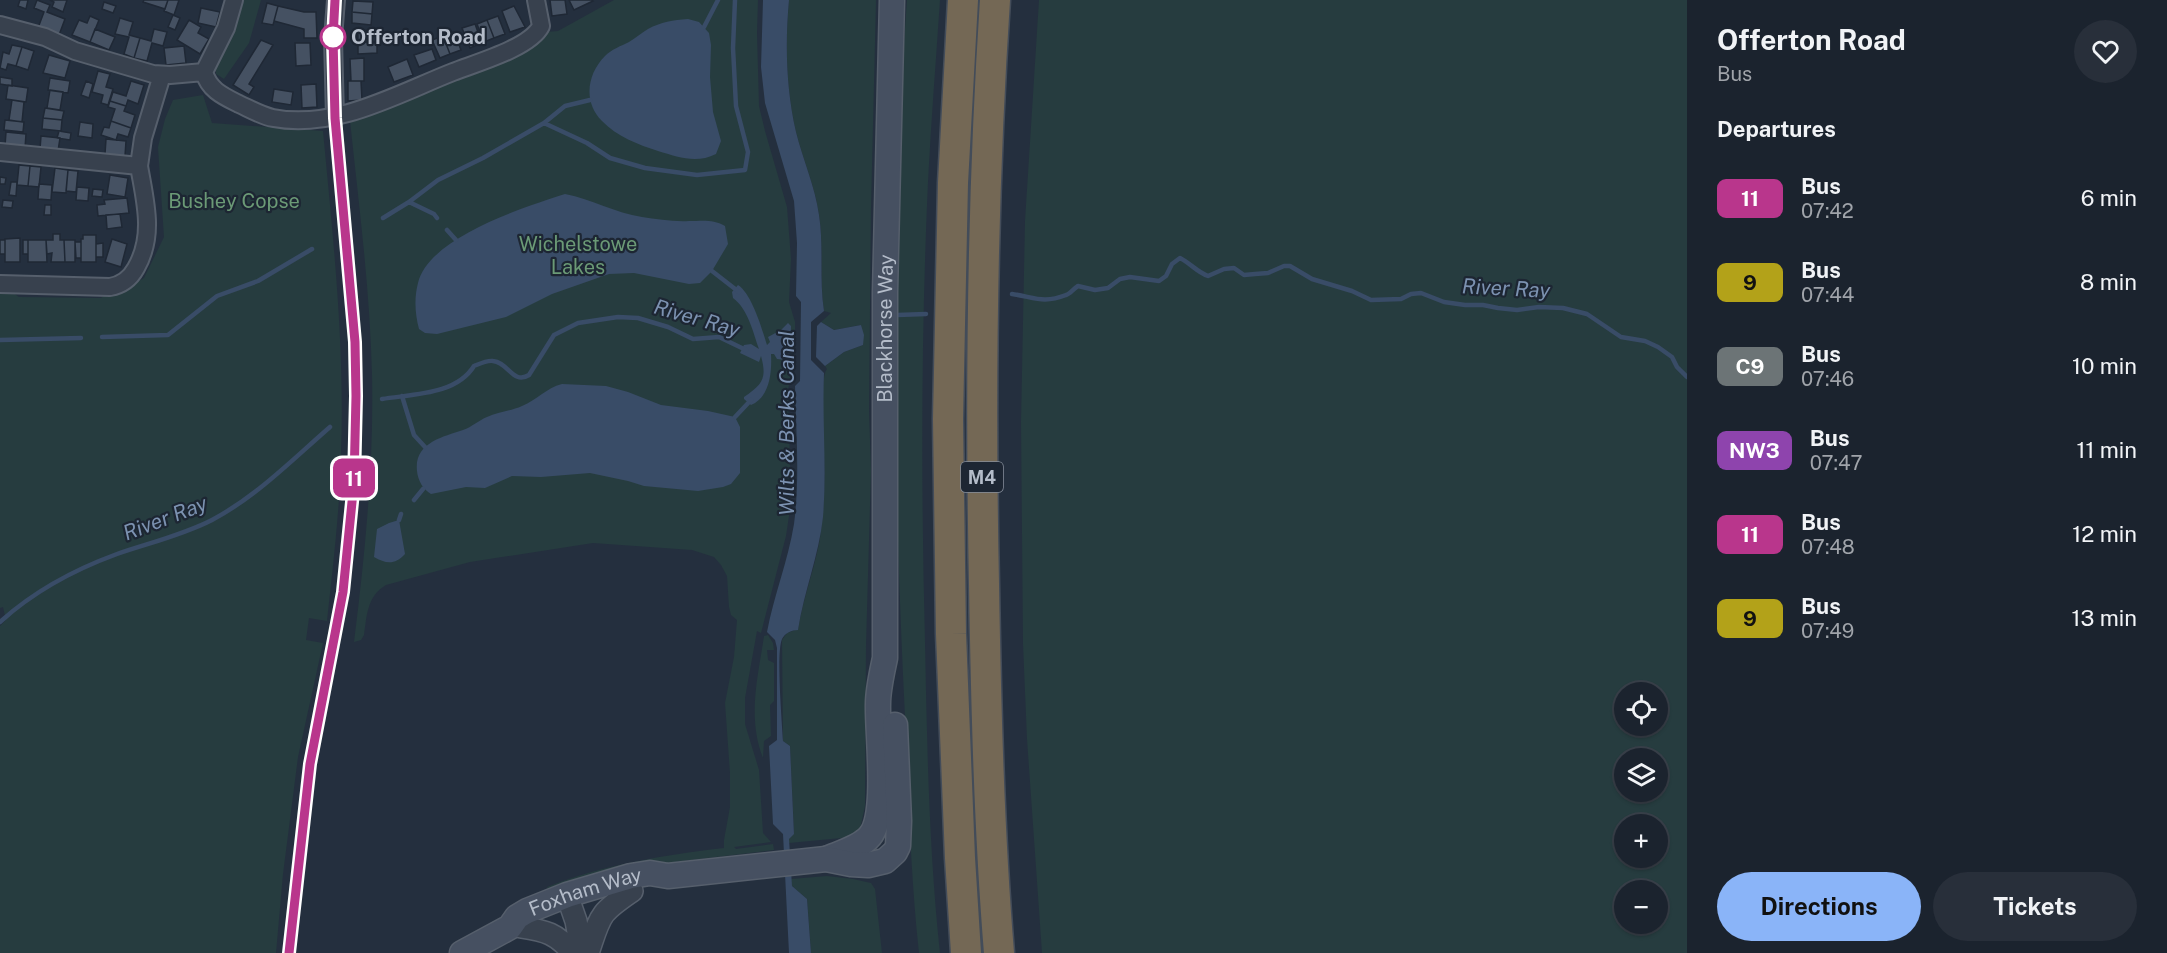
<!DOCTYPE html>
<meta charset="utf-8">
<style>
body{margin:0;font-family:"Public Sans",sans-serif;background:#282f3a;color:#f1f3f6;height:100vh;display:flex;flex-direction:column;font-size:22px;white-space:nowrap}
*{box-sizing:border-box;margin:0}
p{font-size:20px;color:#a0a4aa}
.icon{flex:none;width:33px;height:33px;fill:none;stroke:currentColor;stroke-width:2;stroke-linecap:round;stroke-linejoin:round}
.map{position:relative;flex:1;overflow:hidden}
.sheet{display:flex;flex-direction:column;background:#1b232e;width:480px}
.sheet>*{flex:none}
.badge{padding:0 12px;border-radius:9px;font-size:21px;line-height:39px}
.fabs{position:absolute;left:1614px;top:682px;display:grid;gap:12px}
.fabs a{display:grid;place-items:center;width:54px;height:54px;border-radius:50%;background:#1b232e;box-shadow:0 2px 4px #0004,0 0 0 2px #39404a;font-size:30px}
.map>.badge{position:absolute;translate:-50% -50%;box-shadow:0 0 0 3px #fff}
h2{padding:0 30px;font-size:22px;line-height:54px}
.round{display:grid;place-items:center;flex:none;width:63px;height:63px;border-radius:32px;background:#282f3a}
.head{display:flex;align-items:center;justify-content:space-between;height:102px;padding:0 30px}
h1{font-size:28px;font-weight:700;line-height:45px}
.button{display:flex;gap:12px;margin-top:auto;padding:12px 30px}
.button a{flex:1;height:69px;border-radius:36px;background:#8ab4f8;color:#111;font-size:24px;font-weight:700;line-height:69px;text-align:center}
.button a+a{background:#282f3a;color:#f1f3f6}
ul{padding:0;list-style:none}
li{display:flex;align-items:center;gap:18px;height:84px;padding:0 30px}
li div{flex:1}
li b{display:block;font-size:22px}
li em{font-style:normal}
li .badge{min-width:66px;font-weight:700;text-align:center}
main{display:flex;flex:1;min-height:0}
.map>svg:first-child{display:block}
.green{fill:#263c3f;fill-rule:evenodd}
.water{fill:#394c67}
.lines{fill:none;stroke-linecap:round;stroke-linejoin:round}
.stream{stroke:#394c67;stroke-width:4.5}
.building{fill:#455162;stroke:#1f2835;stroke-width:1.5}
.minor-casing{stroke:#565f6c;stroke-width:20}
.tertiary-casing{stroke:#565f6c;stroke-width:24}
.secondary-casing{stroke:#565f6c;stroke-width:27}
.motorway-casing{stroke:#434c59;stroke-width:33}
.minor{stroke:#38414e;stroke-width:16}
.tertiary{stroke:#38414e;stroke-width:21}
.secondary{stroke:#465061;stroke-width:24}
.motorway{stroke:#746855;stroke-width:30}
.line-casing{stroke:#fff;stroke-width:14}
.line{stroke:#b9368c;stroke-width:9}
.stop-dot{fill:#fff;stroke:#b9368c;stroke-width:3}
.labels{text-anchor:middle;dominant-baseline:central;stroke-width:4.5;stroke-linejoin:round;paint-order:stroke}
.shield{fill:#1d2633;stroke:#878f9c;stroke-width:1.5}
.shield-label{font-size:18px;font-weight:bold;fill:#b4bcc9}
.stop-label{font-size:20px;font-weight:bold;fill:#b4bcc9;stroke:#1d2633;text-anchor:start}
.park-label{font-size:20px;fill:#6b9a76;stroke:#1d2633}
.street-label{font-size:20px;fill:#b4bcc9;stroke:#1d2633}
.water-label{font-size:21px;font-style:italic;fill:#7c92b1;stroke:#1d2633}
</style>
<main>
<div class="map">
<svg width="1687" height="953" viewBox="0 0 1687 953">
<rect width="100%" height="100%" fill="#242f3e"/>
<path class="green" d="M 243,0 L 261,0 L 249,43 L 224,79 L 216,74 L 216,65 L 236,26 Z
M 614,0 L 758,0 L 757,33 L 759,106 L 765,131 L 787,207 L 791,259 L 789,302 L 795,322 L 795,363 L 788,389 L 790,465 L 789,516 L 786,536 L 761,633 L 757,631 L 745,698 L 745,724 L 759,770 L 763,833 L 771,842 L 734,847 L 736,849 L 773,844 L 774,850 L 650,865 L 549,894 L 547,887 C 603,865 664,855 724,848 L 724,840 L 730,807 L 730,773 L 725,703 L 734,657 L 737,620 L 731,615 L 729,607 L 727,576 L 721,565 L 714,557 L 692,550 L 593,543 L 470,562 L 386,585 C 367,596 367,615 364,635 L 361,640 L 354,642 C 365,554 374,464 372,375 C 370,290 359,206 350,121 L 507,56 L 546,32 L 558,31 Z
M 789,0 L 876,0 L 871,208 L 869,410 L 871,471 L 866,645 L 865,806 L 860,829 L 852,837 L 789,843 L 789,839 L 794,833 L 790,746 L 783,741 L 782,640 L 787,633 L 798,629 C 803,600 813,573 819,544 C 824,515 825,485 824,456 C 824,439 819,379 827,369 L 825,366 L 844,352 L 863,345 L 861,325 L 834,330 L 821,322 L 831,313 L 824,311 C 819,279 824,247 819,215 C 815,186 803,160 796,132 C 786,89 785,43 789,0 Z
M 907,0 L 940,0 C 936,61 931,121 928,182 C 921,335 921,489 925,642 C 927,746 929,850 940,953 L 919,953 C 909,861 908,768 903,675 C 893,451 890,224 907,0 Z
M 1039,0 L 1687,0 L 1687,953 L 1042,953 L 1027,739 L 1023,644 L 1021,422 L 1025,221 ZM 1624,693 L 1658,693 L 1658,726 L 1624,726 ZM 1624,759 L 1658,759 L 1658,792 L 1624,792 ZM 1624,825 L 1658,825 L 1658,858 L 1624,858 ZM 1624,891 L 1658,891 L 1658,924 L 1624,924 Z
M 203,95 L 212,123 L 323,131 C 333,238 345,345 341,453 C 340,509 333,565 327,621 L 309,618 L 306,640 L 323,643 L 298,757 L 283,874 L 276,953 L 0,953 L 0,626 L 6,620 L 3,607 L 0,608 L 0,290 L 9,290 L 19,297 L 101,298 L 107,293 L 127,288 L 144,278 L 164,237 L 158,147 L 165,119 L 173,100 Z
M 768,635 L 773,643 L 774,650 L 767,650 L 768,660 L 774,663 L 774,701 L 770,705 L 771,736 L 764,741 L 763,758 C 747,717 758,677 764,636 Z
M 827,876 L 853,879 L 871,883 L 875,889 L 882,953 L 811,953 L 807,899 L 792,886 L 791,879 Z"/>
<path class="water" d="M 763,0 L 789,0 C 785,43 786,89 796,132 C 803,160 815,186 819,215 C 824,247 819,279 824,311 L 811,322 L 811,360 L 824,373 C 822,421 827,469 823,517 C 819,555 804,591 798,630 C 792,630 785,633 782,639 C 776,653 782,721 783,741 L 790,746 L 794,834 L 789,839 L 792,886 L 807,899 L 811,953 L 789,953 L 783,834 L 773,824 L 769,746 L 777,740 L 777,648 L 775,640 L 767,632 C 774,595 788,561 794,524 C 800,478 796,432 795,386 L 800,381 L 801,302 L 796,296 L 797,243 L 794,201 L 765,103 L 761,67 Z
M 688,19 L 699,22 L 709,33 L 711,45 L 710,77 L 713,112 L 721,141 L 716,154 C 696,164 678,157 658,151 C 639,145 616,136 602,121 C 583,102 587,74 605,56 C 612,49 621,46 629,42 C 636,38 641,33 648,29 C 661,22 673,20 688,19 Z
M 565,194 C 592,199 615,213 642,217 C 657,219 674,222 689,221 C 703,221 713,219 725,226 L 728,244 L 712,271 L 700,283 L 689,284 L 634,273 L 609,274 L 552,294 L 506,317 L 437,334 L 425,333 L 419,329 C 415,314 414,298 418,283 C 429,237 525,207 565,194 Z
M 738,285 C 752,294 762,329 767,345 L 770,342 L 768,337 L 781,330 L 788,323 L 791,326 L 790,355 L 786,360 L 777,359 L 774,354 L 771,354 C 772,372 770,397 751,405 L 744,399 L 744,397 C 763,384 767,378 761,356 L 759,362 L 740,353 L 744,345 L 751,344 L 759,349 C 753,332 748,309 733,298 L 732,292 Z
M 821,322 L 834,330 L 861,325 L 864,335 L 863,345 L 844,352 L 825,366 L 816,357 L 817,326 Z
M 562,384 L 606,386 L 628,392 L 661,405 L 708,411 L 735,417 L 740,427 L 740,473 L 731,484 L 723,487 L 698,491 L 644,486 L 628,481 L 590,473 L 541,477 L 512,476 L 485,488 L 466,487 L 431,494 C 423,489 418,481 417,471 C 414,443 442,437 463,430 C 472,427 479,420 487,417 C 498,412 511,411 522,406 C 537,400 546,388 562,384 Z
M 399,520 L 405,554 C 395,565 386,564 374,557 L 377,529 L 389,523 Z"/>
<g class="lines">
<path class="stream" d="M 704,27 L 718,0
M 544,123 L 587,143 L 610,158 L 645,168 L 697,175 L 745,170 L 748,152 L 736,106 L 733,48 L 735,0
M 409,202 L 434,214 L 437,218
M 383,218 L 409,202 L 438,180 L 483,158 L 544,123 L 565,106 L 590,100
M 447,230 L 456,240
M 712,271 L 739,292
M 1012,294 C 1034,297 1043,304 1066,295 C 1070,294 1073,289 1078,286 L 1095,290 L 1108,288 L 1120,279 L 1130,277 L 1159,281 L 1166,276 L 1172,264 L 1180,258 C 1190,263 1197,272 1208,276 L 1224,269 L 1234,268 L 1244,275 L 1255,274 L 1268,273 L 1284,266 L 1290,266 L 1312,279 L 1352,291 L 1371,300 L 1401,299 L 1411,294 L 1421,293 L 1444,302 L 1465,305 L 1483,305 L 1498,308 L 1517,310 L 1539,307 L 1563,308 L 1587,314 L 1621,337 L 1645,341 L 1658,347 L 1672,357 L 1677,367 L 1687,377
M 897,315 L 926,314
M 102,337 L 168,335 L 217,296 L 258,281 L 312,249
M 0,340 L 81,338
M 402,396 L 414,435 L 425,447
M 382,399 C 413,394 456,395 474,366 C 479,364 487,360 493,361 C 508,362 513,385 529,375 L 554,335 L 578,323 L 618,317 L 638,318 L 668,327 L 693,339 L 719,337 L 746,350
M 735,417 L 751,400
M 414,500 L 423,489
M 399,520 L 401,514
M 0,622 C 33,592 76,569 117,554 C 149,543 183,535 212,520 C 257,496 292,460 330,427"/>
</g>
<path class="building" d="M 20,0 L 28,0 L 26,9 L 18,6 Z
M 37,0 L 50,5 L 47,12 L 65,19 L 59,35 L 38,28 L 44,12 L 34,8 Z
M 50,0 L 67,0 L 63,12 L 52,7 L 54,2 Z
M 144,0 L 168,0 L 165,9 L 143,2 Z
M 168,0 L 179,0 L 174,15 L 164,11 Z
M 550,0 L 565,0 L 567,14 L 552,16 Z
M 569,0 L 592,0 L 593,1 L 574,10 Z
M 353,1 L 373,2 L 372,14 L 352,12 Z
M 104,2 L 116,6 L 113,13 L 102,9 Z
M 267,3 L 278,6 L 273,25 L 262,23 Z
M 278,6 L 304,12 L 316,12 L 317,38 L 304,38 L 304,29 L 274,21 Z
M 514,6 L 525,27 L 510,32 L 502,11 Z
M 201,8 L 220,12 L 216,27 L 198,23 Z
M 352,12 L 372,14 L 371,25 L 352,23 Z
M 173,15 L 180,18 L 175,30 L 168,27 Z
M 90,16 L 99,20 L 90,42 L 72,35 L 79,20 L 87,23 Z
M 498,16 L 505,34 L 494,38 L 487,20 Z
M 120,18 L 133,22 L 129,35 L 140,38 L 134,58 L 124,54 L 129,37 L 115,34 Z
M 189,20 L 201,27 L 198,33 L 209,39 L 200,54 L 177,40 Z
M 487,20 L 494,38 L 484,42 L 477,24 Z
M 475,24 L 482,43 L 470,48 L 462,28 Z
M 95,29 L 115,37 L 109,50 L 90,42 Z
M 154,29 L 167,32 L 163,46 L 152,43 L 147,61 L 134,58 L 140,38 L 151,41 Z
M 377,30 L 377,42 L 358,42 L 358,31 Z
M 454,32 L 461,50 L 450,54 L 443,36 Z
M 443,36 L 450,54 L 440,58 L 432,40 Z
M 261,40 L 273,45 L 249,84 L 254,87 L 249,95 L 233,85 Z
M 358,42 L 377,42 L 377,53 L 358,54 Z
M 295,43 L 310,43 L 311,65 L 296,66 Z
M 12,45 L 22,47 L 16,66 L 8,64 L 6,70 L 0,68 L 3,52 L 9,54 Z
M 184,46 L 186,63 L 166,65 L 164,48 Z
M 22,47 L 34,51 L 28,70 L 16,66 Z
M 432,49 L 436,60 L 419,67 L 414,55 Z
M 49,55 L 70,61 L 65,78 L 43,73 Z
M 364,58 L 364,81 L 351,81 L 350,59 Z
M 407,59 L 413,75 L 394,82 L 388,67 Z
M 98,71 L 110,74 L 106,87 L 113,89 L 108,105 L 101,103 L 103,95 L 92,92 Z
M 0,77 L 12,79 L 12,86 L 0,84 Z
M 50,78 L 70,81 L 68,93 L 48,90 Z
M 86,81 L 93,84 L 89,98 L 81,95 Z
M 131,81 L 144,85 L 138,104 L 128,100 L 126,106 L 110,101 L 113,92 L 126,96 Z
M 348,81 L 361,81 L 362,100 L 348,101 Z
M 316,84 L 317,107 L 302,108 L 301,85 Z
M 8,85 L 28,88 L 26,102 L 6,99 Z
M 274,89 L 293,92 L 291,105 L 272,102 Z
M 50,90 L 63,92 L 60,110 L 47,108 Z
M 12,100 L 24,102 L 22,122 L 9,120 Z
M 110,101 L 126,106 L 124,111 L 135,115 L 131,128 L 111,121 L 115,109 L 108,107 Z
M 45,108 L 64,111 L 62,120 L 43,118 Z
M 43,118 L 62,120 L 61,131 L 42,129 Z
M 5,120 L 24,122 L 23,132 L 4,130 Z
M 111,121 L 131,128 L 128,137 L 118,134 L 116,140 L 101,135 L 104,127 L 109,128 Z
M 80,122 L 93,124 L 92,138 L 78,136 Z
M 59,131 L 71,133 L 70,140 L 57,138 Z
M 6,132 L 26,134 L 25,148 L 5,146 Z
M 41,136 L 60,138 L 58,151 L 40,149 Z
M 106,139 L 126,141 L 125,156 L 105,154 Z
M 19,165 L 30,166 L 28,186 L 17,185 Z
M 30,166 L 41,167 L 39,187 L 28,186 Z
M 55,168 L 68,170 L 66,193 L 52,192 Z
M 68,170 L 78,171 L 76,192 L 66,191 Z
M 110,175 L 128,178 L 125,197 L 107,194 Z
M 0,177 L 6,178 L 5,184 L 0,184 Z
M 11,182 L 17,182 L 16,196 L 9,195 Z
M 39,184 L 52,185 L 51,200 L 38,199 Z
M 77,187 L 89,188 L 88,201 L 76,200 Z
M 93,189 L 103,190 L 102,197 L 92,196 Z
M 127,198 L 129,213 L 98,216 L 97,205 L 105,204 L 104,200 Z
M 3,200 L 13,201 L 12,208 L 2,207 Z
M 45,205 L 51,205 L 51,215 L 44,215 Z
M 120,214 L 122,227 L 107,229 L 106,215 Z
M 53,234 L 60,234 L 60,240 L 64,240 L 65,262 L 51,262 L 52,253 L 47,254 L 46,240 L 53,240 Z
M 83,235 L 96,235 L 96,262 L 81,262 L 81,239 L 83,239 Z
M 20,238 L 20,262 L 5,262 L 5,239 Z
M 112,239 L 127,244 L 121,267 L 105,262 Z
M 0,240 L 5,240 L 5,254 L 0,254 Z
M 23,240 L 28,240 L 28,254 L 23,254 Z
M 28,240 L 46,240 L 47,262 L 28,262 Z
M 64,240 L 75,240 L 75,262 L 65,262 Z
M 75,242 L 81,242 L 81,258 L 76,258 Z
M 103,243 L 103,257 L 96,257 L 96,244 Z"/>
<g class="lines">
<defs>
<path id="minor" d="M 0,25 L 45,37 L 75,51 L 153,74 L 170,75 L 204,72 L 226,28 L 234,0
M 204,72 C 209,90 223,96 239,104 C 250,109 262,116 273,118 C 335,130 397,94 453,72 C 476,63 530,48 541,26 L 536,0
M 335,118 L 333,38 L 336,0
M 0,152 L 139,166 L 143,138 L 162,75
M 0,284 L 110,287 C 122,285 130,279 136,268 C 155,235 145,201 139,166"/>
<path id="tertiary" d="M 567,895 L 576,921 L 582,953
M 521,927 C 546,931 556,933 573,953
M 588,953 C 601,915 598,914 632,891"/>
<g id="secondary">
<path id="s1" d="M 826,859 C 840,853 860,848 870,836 C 888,815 877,732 878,704 C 878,689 882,673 885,658 L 885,292 L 892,0"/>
<path id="s2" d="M 462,953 L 510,927 L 517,917 L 527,911 L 567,895 L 631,876 L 650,873 L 668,876 L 826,859 L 851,864 L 868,865 L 885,861 L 895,852 L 898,846 L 899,821 L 895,725"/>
</g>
<path id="motorway" d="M 963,0 L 953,183 L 948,419 L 951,634 L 960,858 L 966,953
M 995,0 C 982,195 980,389 984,584 C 986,707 989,830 999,953"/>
</defs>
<use href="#minor" class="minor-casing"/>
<use href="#tertiary" class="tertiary-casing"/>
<use href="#secondary" class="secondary-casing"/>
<use href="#motorway" class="motorway-casing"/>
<use href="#minor" class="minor"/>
<use href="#tertiary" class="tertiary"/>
<use href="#secondary" class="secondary"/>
<use href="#motorway" class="motorway"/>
</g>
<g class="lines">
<defs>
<path id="line" d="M 289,953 L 310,764 L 343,592 L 354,482 L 356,396 L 355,342 L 335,118 L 333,38 L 335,0"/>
</defs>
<use href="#line" class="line-casing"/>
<use href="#line" class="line"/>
</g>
<circle class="stop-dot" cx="333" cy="37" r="12"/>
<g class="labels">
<rect class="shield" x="961" y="462" width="42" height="30" rx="4.5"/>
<g class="shield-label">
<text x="982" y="477">M4</text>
</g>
<g class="stop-label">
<text x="351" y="37">Offerton Road</text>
</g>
<g class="park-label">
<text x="234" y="201">Bushey Copse</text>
<text x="578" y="244">Wichelstowe<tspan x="578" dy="23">Lakes</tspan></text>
</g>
<g class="street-label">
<text stroke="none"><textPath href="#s1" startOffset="560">Blackhorse Way</textPath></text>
<text stroke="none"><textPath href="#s2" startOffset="140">Foxham Way</textPath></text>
</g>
<g class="water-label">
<text transform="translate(1506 288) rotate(3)">River Ray</text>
<text transform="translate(697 318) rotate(16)">River Ray</text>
<text transform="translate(786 423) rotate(-90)">Wilts &amp; Berks Canal</text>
<text transform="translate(165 518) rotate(-21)">River Ray</text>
</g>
</g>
</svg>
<div class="fabs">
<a><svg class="icon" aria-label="locate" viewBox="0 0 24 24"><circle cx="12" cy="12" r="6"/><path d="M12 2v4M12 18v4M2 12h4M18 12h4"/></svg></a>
<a><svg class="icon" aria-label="layers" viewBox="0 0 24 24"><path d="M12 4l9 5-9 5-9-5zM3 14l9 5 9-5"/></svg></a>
<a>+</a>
<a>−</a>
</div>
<b class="badge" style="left:354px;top:478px;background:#b9368c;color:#fff">11</b>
</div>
<section class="sheet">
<div class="head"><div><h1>Offerton Road</h1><p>Bus</p></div><a class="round"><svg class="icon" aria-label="heart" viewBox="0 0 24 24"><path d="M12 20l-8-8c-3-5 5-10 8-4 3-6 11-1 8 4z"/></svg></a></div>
<h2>Departures</h2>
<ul>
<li><span class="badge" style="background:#b9368c;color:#fff">11</span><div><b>Bus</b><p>07:42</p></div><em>6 min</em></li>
<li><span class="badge" style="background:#b3a219;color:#111">9</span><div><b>Bus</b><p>07:44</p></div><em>8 min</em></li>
<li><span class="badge" style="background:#6c7476;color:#fff">C9</span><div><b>Bus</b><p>07:46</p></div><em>10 min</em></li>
<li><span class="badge" style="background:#8e44ad;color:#fff">NW3</span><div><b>Bus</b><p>07:47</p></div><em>11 min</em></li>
<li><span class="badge" style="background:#b9368c;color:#fff">11</span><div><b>Bus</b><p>07:48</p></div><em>12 min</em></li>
<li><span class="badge" style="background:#b3a219;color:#111">9</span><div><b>Bus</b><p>07:49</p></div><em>13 min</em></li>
</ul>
<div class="button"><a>Directions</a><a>Tickets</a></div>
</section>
</main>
